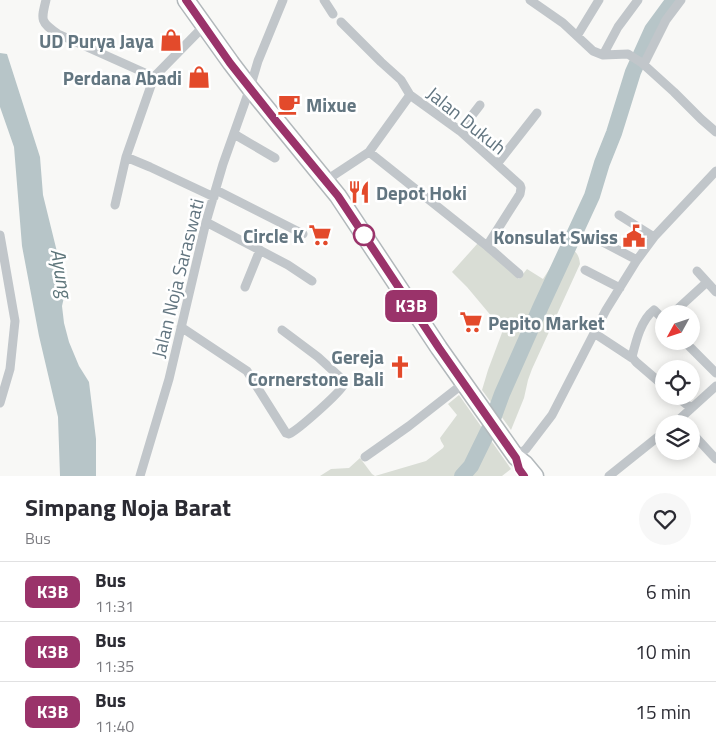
<!DOCTYPE html>
<style>
body{margin:0;font-family:"Titillium Web",sans-serif;background:#f7f7f7;color:#2b2b33;height:100vh;display:flex;flex-direction:column;font-size:19px;white-space:nowrap}
*{box-sizing:border-box;margin:0}
p{font-size:16px;color:#7c7c81}
.icon{flex:none;width:28px;height:28px;fill:none;stroke:currentColor;stroke-width:2;stroke-linecap:round;stroke-linejoin:round}
.map{position:relative;height:476px;overflow:hidden}
.drawer{display:flex;flex-direction:column;background:#fff;flex:1}
.drawer>*{flex:none}
.badge{padding:0 10px;border-radius:8px;font-size:18px;line-height:32px}
.needle{width:32px;rotate:230deg}
.controls{position:absolute;left:655px;top:305px;display:grid;gap:10px}
.controls a{display:grid;place-items:center;width:45px;height:45px;border-radius:50%;background:#fff;box-shadow:0 2px 12px #0003;font-size:25px}
.map>.badge{position:absolute;translate:-50% -50%;box-shadow:0 0 0 2px #fff}
.round{display:grid;place-items:center;flex:none;width:52px;height:52px;border-radius:26px;background:#f7f7f7}
.head{display:flex;align-items:center;justify-content:space-between;height:85px;padding:0 25px}
h1{font-size:24px;font-weight:700;line-height:38px}
ul{padding:0;list-style:none}
li{display:flex;align-items:center;gap:15px;height:60px;padding:0 25px;border-top:1px solid #e1e1e2}
li div{flex:1}
li b{display:block;font-size:19px}
li em{font-style:normal}
li .badge{min-width:55px;font-weight:700;text-align:center}
.map>svg:first-child{display:block}
.green{fill:#d9ddd5}
.water{fill:#b7c5c8}
.lines{fill:none;stroke-linecap:round;stroke-linejoin:round}
.river{stroke:#b7c5c8;stroke-width:16}
.highway-casing{stroke:#b2b8bb;stroke-width:19}
.street{stroke:#c1c6ca;stroke-width:9}
.highway{stroke:#fff;stroke-width:16}
.line-casing{stroke:#fff;stroke-width:11}
.line{stroke:#9a336a;stroke-width:8}
.stop-dot{fill:#fff;stroke:#9a336a;stroke-width:2.5}
.labels{text-anchor:middle;dominant-baseline:central;stroke-width:5;stroke-linejoin:round;paint-order:stroke}
.poi-label{font-size:19px;font-weight:bold;fill:#637681;stroke:#fff;text-anchor:end}
.street-label{font-size:19px;fill:#637681;stroke:#fff}
.water-label{font-size:20px;font-style:italic;fill:#5e767b;stroke:#fff}
</style>
<div class="map">
<svg width="716" height="476" viewBox="0 0 716 476">
<rect width="100%" height="100%" fill="#f8f8f6"/>
<path class="green" d="M 478,243 L 519,279 L 527,269 L 543,279 L 565,245 C 574,249 579,253 580,264 L 532,369 L 528,380 L 524,398 L 511,430 L 482,390 L 488,370 L 503,330 L 467,287 L 452,272 Z
M 459,395 L 511,469 L 502,476 L 320,476 L 331,469 L 349,468 L 360,458 L 372,474 L 375,476 L 426,461 L 443,448 L 444,446 L 441,441 L 440,438 L 457,415 L 448,404 Z"/>
<path class="water" d="M 0,53 L 7,54 L 40,157 L 43,195 L 60,264 L 67,284 L 62,306 L 64,323 L 69,342 L 79,366 L 89,382 L 96,439 L 96,476 L 60,476 L 58,417 L 39,336 L 22,246 L 14,147 L 0,107 Z"/>
<g class="lines">
<path class="river" d="M 462,476 L 471,466 L 490,427 L 502,394 L 541,306 L 592,196 L 602,163 L 614,133 L 633,72 L 652,30 L 674,0"/>
<defs>
<path id="highway" d="M 186,0 L 231,63 L 250,88 L 338,196 L 439,348 L 516,457 L 525,464 L 535,476"/>
</defs>
<use href="#highway" class="highway-casing"/>
<path class="street" d="M 46,0 C 41,20 40,22 58,34 L 154,77
M 324,0 L 333,14
M 530,0 L 563,23 L 593,51 L 603,55 L 628,54 L 642,63 L 674,92 L 701,119 L 716,132
M 341,22 L 381,62 L 401,80 L 410,95 L 460,131 L 520,185 L 521,188 L 520,194 L 487,246
M 577,36 L 599,0
M 603,55 L 618,27 L 638,0
M 644,64 L 666,20 L 681,0
M 460,131 L 480,105
M 234,134 L 275,158
M 369,152 L 487,246 L 519,274
M 126,157 L 150,167 L 214,197
M 497,164 L 537,113
M 325,181 L 369,152 L 410,95
M 216,190 L 303,234
M 115,205 L 126,157 L 154,77 L 204,26
M 619,215 L 654,237
M 206,222 L 288,265 L 312,281
M 0,235 L 15,321 L 10,369 L 0,403
M 599,240 L 637,260
M 585,270 L 620,288
M 697,271 L 716,292
M 245,287 L 260,250
M 672,314 L 707,282
M 664,320 L 654,310 C 641,320 636,341 632,357 L 636,362 L 664,386
M 181,327 L 247,371 L 286,433 L 289,434 C 298,430 341,392 344,384 L 342,379 L 318,357 L 282,330
M 594,333 L 632,358
M 684,341 L 716,373
M 676,396 L 691,408
M 674,424 L 716,386
M 691,432 L 716,459
M 365,457 L 409,426 L 464,383
M 516,457 L 526,449 L 552,415 L 606,310 L 637,260 L 654,237 L 716,171
M 140,476 L 169,379 L 206,222 L 223,164 L 250,88 L 258,61 L 283,0
M 609,476 L 664,432"/>
<use href="#highway" class="highway"/>
</g>
<g class="lines">
<defs>
<path id="line" d="M 186,0 L 230,63 L 276,121 L 338,196 L 439,348 L 516,458 L 519,469 L 524,476"/>
</defs>
<use href="#line" class="line-casing"/>
<use href="#line" class="line"/>
</g>
<defs>
<symbol id="shop-bare" viewBox="-9 -9 18 18"><path d="M-5-2.5h2.3a2.7 3.5 0 0 1 5.4 0H5L5.5 6h-11ZM-1.5-2.5h3a1.5 2.3 0 0 0-3 0Z" fill="#e34a2b" stroke="#fff" stroke-width="2.5" paint-order="stroke"/></symbol>
<symbol id="cafe-bare" viewBox="-9 -9 18 18"><path d="M-5.5-4.5H6V0H3Q3 3.5 0 3.5H-2.5Q-5.5 3.5-5.5 0ZM3-3.2v2h1.7v-2ZM-6 4.5H4V6H-6Z" fill="#e34a2b" stroke="#fff" stroke-width="2.5" paint-order="stroke"/></symbol>
<symbol id="restaurant-bare" viewBox="-9 -9 18 18"><path d="M-5-6h1v4h1v-4h1v4h1v-4h1v5L-1.5 .5V6h-2V.5L-5-1ZM5-6V6H3V1.5H1.5Q1.5-4 5-6Z" fill="#e34a2b" stroke="#fff" stroke-width="2.5" paint-order="stroke"/></symbol>
<symbol id="supermarket-bare" viewBox="-9 -9 18 18"><path d="M-6-5.5h2.5l.6 2H6L4.5 2H-2.5L-4.4-4H-6ZM-1.5 3.2a1.3 1.3 0 1 0 .1 0ZM3 3.2a1.3 1.3 0 1 0 .1 0Z" fill="#e34a2b" stroke="#fff" stroke-width="2.5" paint-order="stroke"/></symbol>
<symbol id="civic-bare" viewBox="-9 -9 18 18"><path d="M-.6-6.5H3V-4.5H.6V-3L4-1V1h2V6H-6V1h2V-1L-.6-3ZM-1.2 2.5V6h2.4V2.5Z" fill="#e34a2b" stroke="#fff" stroke-width="2.5" paint-order="stroke"/></symbol>
<symbol id="church-bare" viewBox="-9 -9 18 18"><path d="M-1.2-6h2.4v3.5h3.3v2.4h-3.3V6h-2.4V-.1h-3.3v-2.4h3.3Z" fill="#e34a2b" stroke="#fff" stroke-width="2.5" paint-order="stroke"/></symbol>
</defs>
<g fill-rule="evenodd">
<use href="#shop-bare" x="155" y="24" width="32" height="32"/>
<use href="#shop-bare" x="183" y="61" width="32" height="32"/>
<use href="#cafe-bare" x="273" y="88" width="32" height="32"/>
<use href="#restaurant-bare" x="343" y="176" width="32" height="32"/>
<use href="#supermarket-bare" x="304" y="219" width="32" height="32"/>
<use href="#civic-bare" x="618" y="220" width="32" height="32"/>
<use href="#supermarket-bare" x="455" y="306" width="32" height="32"/>
<use href="#church-bare" x="384" y="351" width="32" height="32"/>
</g>
<circle class="stop-dot" cx="364" cy="235" r="10"/>
<g class="labels">
<g class="poi-label">
<text x="154" y="40">UD Purya Jaya</text>
<text x="182" y="77">Perdana Abadi</text>
<text x="306" y="104" text-anchor="start">Mixue</text>
<text x="376" y="192" text-anchor="start">Depot Hoki</text>
<text x="304" y="235">Circle K</text>
<text x="618" y="236">Konsulat Swiss</text>
<text x="488" y="322" text-anchor="start">Pepito Market</text>
<text x="384" y="356">Gereja<tspan x="384" dy="22">Cornerstone Bali</tspan></text>
</g>
<g class="street-label">
<text transform="translate(467 120) rotate(39)">Jalan Dukuh</text>
<text transform="translate(177 278) rotate(-76)">Jalan Noja Saraswati</text>
</g>
<g class="water-label">
<text transform="translate(62 273) rotate(81)">Ayung</text>
</g>
</g>
</svg>
<div class="controls">
<a><svg class="needle" viewBox="-14 -14 28 28"><path d="M0-13l5 13h-10z" fill="#e53935"/><path d="M0 13l5-13h-10z" fill="#7c7c81"/></svg></a>
<a><svg class="icon" aria-label="locate" viewBox="0 0 24 24"><circle cx="12" cy="12" r="6"/><path d="M12 2v4M12 18v4M2 12h4M18 12h4"/></svg></a>
<a><svg class="icon" aria-label="layers" viewBox="0 0 24 24"><path d="M12 4l9 5-9 5-9-5zM3 14l9 5 9-5"/></svg></a>
</div>
<b class="badge" style="left:411px;top:306px;background:#9a336a;color:#fff">K3B</b>
</div>
<section class="drawer">
<div class="head"><div><h1>Simpang Noja Barat</h1><p>Bus</p></div><a class="round"><svg class="icon" aria-label="heart" viewBox="0 0 24 24"><path d="M12 20l-8-8c-3-5 5-10 8-4 3-6 11-1 8 4z"/></svg></a></div>
<ul>
<li><span class="badge" style="background:#9a336a;color:#fff">K3B</span><div><b>Bus</b><p>11:31</p></div><em>6 min</em></li>
<li><span class="badge" style="background:#9a336a;color:#fff">K3B</span><div><b>Bus</b><p>11:35</p></div><em>10 min</em></li>
<li><span class="badge" style="background:#9a336a;color:#fff">K3B</span><div><b>Bus</b><p>11:40</p></div><em>15 min</em></li>
</ul>
</section>
